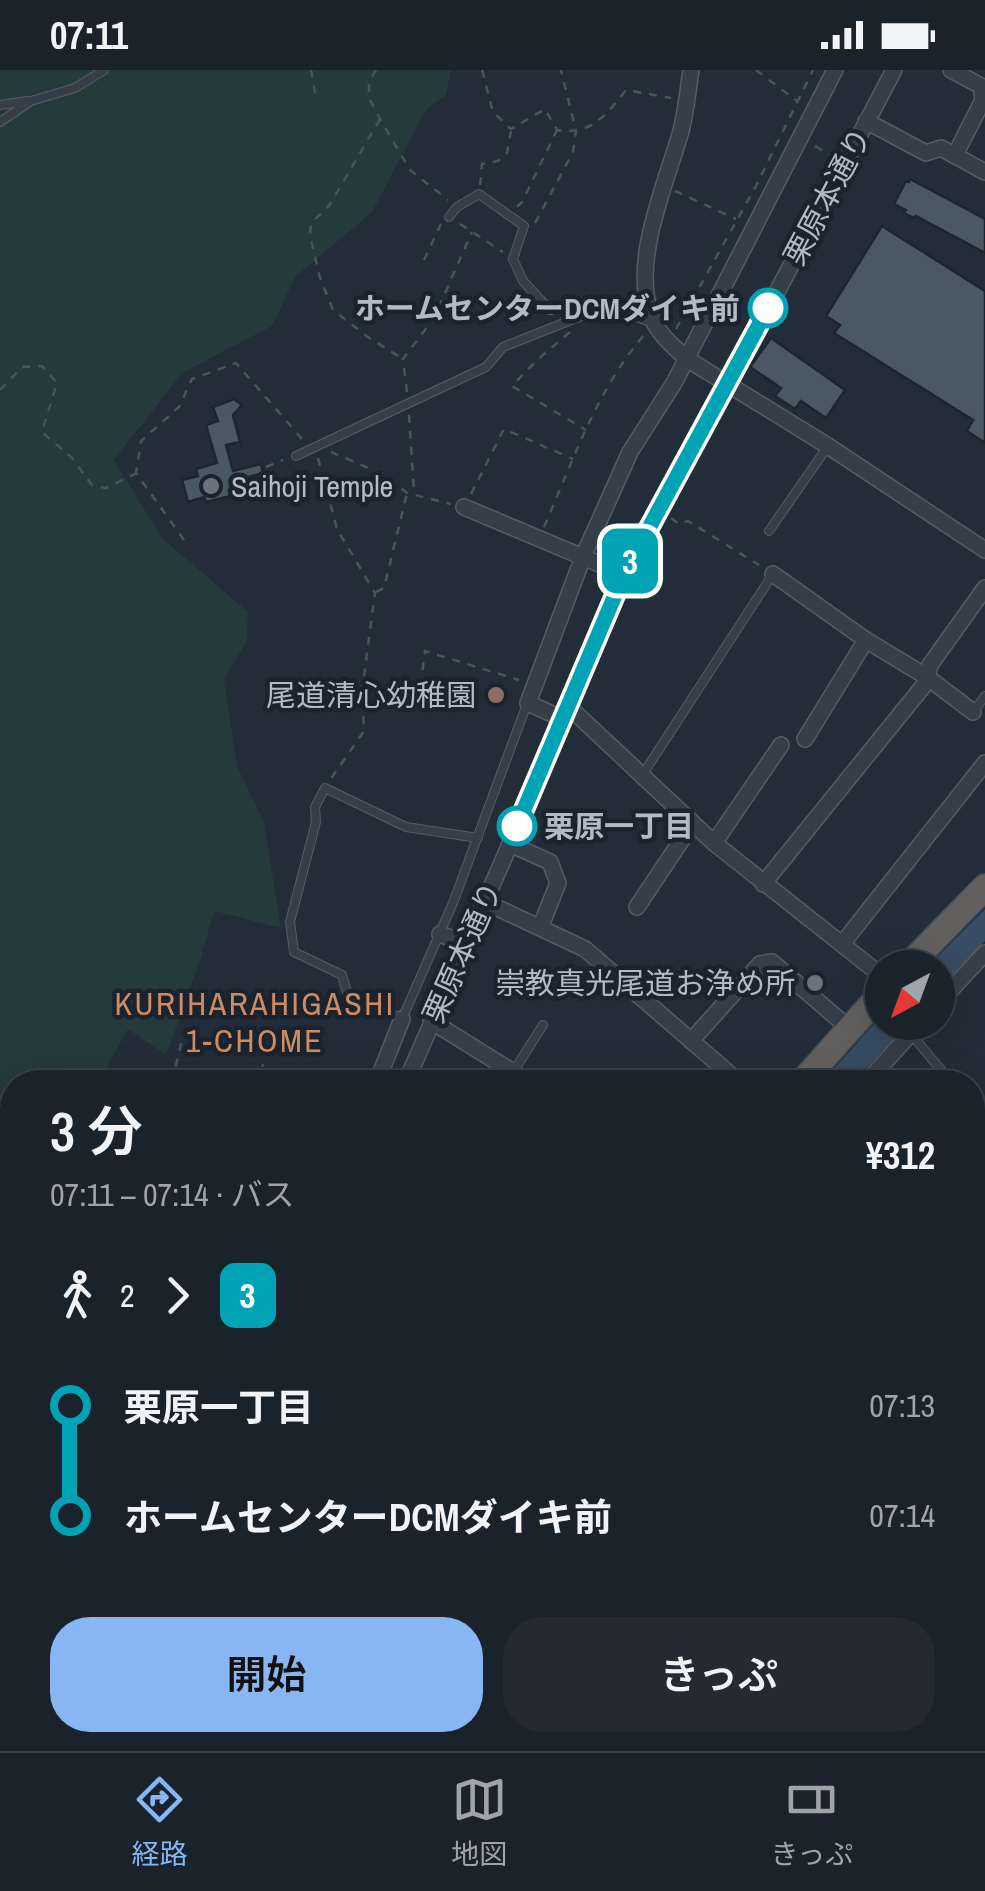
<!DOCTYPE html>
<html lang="ja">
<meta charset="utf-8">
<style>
body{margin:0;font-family:"Archivo Narrow","Noto Sans JP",sans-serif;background:#232a33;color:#f1f3f6;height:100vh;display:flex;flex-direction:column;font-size:38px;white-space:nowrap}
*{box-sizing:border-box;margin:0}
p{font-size:32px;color:#9fa4a9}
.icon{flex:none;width:55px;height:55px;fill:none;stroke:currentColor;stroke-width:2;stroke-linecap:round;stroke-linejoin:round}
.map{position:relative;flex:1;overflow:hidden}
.drawer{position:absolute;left:0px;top:1000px;width:985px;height:682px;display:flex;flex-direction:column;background:#1a222b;border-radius:40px 40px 0 0;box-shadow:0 10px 40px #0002,0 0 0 2px #383f47}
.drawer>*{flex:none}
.badge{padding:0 20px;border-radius:15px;font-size:35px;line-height:65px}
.needle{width:65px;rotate:221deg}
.fabs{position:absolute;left:865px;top:880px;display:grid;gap:20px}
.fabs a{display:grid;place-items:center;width:90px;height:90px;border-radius:50%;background:#1a222b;box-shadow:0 10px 40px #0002,0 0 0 2px #383f47;font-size:50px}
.map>.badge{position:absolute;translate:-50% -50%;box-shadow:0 0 0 5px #fff}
.legs{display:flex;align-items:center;gap:15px;height:110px;padding:0 50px;font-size:32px}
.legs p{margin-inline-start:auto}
.summary{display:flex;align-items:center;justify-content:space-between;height:170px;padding:0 50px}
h1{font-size:55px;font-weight:600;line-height:75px}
.cta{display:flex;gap:20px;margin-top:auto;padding:20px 50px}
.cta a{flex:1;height:115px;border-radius:40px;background:#87b6f3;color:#111;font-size:40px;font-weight:600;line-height:115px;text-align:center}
.cta a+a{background:#232a33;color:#f1f3f6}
ul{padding:0 50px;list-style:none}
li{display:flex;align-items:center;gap:35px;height:110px;font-size:38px}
li i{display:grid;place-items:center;width:15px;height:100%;margin:0 12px;background:currentColor}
li i::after{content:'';width:25px;height:25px;margin:-12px;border:8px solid;border-radius:50%;background:#1a222b}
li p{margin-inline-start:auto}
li:first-child i{background:linear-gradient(#0000 50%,currentColor 0)}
li:last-child i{background:linear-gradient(currentColor 50%,#0000 0)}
.status{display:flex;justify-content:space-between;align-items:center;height:70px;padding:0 50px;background:#1a222b;direction:ltr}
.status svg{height:28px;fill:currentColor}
.dock{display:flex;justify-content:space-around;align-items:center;height:140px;border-top:2px solid #383f47;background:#1a222b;font-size:28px;color:#9fa4a9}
.dock a{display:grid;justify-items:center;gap:5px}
.dock .selected{color:#87b6f3}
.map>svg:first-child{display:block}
.green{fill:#253a3b}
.water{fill:#384c62}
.building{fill:#4a5765;stroke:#1d2630;stroke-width:2.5}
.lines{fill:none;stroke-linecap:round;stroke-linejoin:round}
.service-casing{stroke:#545d67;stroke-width:10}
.minor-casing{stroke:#545d67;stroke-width:18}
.trunk-casing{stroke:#414a54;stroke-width:28}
.path{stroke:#445759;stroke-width:2.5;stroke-dasharray:8 8;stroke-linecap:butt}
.service{stroke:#363f49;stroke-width:8}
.minor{stroke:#363f49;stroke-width:15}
.trunk{stroke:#62605e;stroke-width:25}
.line-1-casing{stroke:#fff;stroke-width:22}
.line-1{stroke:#00a3b4;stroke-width:15}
.stop-1-dot{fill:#fff;stroke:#00a3b4;stroke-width:5}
.worship-dot{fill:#6b7280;stroke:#1b242e;stroke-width:4}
.education-dot{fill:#8d6e63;stroke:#1b242e;stroke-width:4}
.labels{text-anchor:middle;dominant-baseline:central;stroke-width:9;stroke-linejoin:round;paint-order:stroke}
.street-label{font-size:30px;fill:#b1bac5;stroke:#1b242e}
.stop-label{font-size:30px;font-weight:bold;fill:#b1bac5;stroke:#1b242e;text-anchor:end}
.poi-label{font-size:30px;fill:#b1bac5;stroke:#1b242e;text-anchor:end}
.neighbourhood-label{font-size:32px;letter-spacing:2.5px;fill:#cf8c62;stroke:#1b242e}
</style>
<div class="status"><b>07:11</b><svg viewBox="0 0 49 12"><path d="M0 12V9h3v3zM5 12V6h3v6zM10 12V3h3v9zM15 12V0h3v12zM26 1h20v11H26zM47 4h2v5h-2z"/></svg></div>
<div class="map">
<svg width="985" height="1681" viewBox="0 0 985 1681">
<rect width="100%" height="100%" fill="#222d39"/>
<path class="green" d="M 0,0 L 451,0 L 446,25 L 425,41 L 372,142 L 295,207 L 272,256 L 182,303 L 114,390 L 162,468 L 248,542 L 247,571 L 224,609 L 237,696 L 264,752 L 281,858 L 214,841 L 200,891 L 166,985 L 128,959 L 108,994 L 109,1012 L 12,1012 L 12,1146 L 0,1155 Z
M 985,1251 L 985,1681 L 694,1681 L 698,1670 L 730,1670 L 744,1675 L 752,1670 L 972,1670 L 972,1267 Z"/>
<path class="water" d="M 985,839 L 985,871 L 938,922 L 938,898 L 927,897 Z
M 882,945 L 882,952 L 909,953 L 854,1012 L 822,1012 Z"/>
<path class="building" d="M 910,109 L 985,149 L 985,183 L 916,146 L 914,148 L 904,143 L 906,140 L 894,134 L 906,111 L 909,112 Z
M 882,156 L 985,221 L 985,373 L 967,361 L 973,350 L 834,263 L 840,255 L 826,246 Z
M 771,268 L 845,320 L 826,348 L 801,331 L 795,339 L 775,326 L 781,318 L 750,297 Z
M 234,329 L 242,335 L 233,345 L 240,372 L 226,375 L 233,401 L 261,394 L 263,403 L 241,409 L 242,412 L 236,413 L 239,424 L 206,432 L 204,427 L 188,432 L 182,410 L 198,406 L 196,399 L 217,393 L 206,355 L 218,351 L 213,337 Z"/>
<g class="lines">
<defs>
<path id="service" d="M 0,35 L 27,31
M 0,52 L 31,31 L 75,18 L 104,0
M 449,147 L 457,137 L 479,124 L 524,156 L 513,189 L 523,211 L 550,240 L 582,233 L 594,241
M 296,386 L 486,297 L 503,277 L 594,241 L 636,247 L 654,253
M 769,461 L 828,376
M 973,642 L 985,626
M 643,704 L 773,504
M 478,768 L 406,757 L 325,718 L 315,737 L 316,752 L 290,852 L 294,882 L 342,905 L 347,922 L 402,949 L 453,833 L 527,634
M 911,964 L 951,1012
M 513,1002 L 543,955
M 972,1046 L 985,1075
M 0,1257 L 12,1280
M 0,1312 L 12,1323
M 0,1516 L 12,1523
M 486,1681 L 495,1670"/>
<path id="minor" d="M 691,0 C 688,20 686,41 681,61 C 666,114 630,193 652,248 C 659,265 674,277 687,289 L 828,376 L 985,480
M 951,0 L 981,16 L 983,30
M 866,51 L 926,83 L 941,78 L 985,102
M 955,85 L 983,30 L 985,31
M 464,437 L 623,504
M 773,504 L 866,570 L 927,607 L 973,642
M 568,636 L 714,773 L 882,906
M 563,649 L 528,633 L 583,487 L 630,382 L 674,313 L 835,0
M 805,669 L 866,570
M 714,773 L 781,675
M 510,774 L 550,792 L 558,813 L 540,858
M 763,814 L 925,614 L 930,595 L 985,518
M 485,832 L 585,879 L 739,1012
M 637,837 L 693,753
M 440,864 L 466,874
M 842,874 L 985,693
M 938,934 L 985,883
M 431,951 L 529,1012
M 691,971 L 760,894 L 772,892 L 850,959
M 377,1012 L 402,949
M 406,1012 L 510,774 L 623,504 L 647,457 L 729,313 L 894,0
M 867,1012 L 921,952
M 0,1333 L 12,1330
M 0,1554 L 12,1535
M 0,1617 L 12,1596
M 178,1670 L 189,1681
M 389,1670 L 401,1681
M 499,1670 L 506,1681
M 323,1681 L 330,1670"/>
<path id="trunk" d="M 906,898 L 985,817
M 802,1012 L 882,923
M 272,1681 L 279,1670"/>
</defs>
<use href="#service" class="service-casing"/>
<use href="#minor" class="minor-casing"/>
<use href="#trunk" class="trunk-casing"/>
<path class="path" d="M 311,0 L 316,28
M 376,0 L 369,12 L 369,28 L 380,49 L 410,100 L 448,130
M 482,0 L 493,42 L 511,59 L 545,39 L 557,60 C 591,66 607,44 626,20 L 671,28
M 756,0 L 797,31
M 380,49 L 329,136 L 311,153 L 310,166 L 320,208 L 333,240 L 368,267 L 403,289
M 815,76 L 834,87
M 480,115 L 482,94 L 498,91 L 507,83 L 511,61
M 675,121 L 736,149
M 517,137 L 522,132 L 557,60
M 535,153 L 573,82 L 576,61 L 561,0
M 460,154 L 503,182
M 424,190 L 441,154
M 676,259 L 756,116 L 813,0
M 570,262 L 537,290 L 512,316 L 586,360
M 0,320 L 22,297 L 42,296 L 57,313 L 42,362 L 72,388 L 92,415 L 106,418 L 135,404
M 407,322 L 403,289 L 434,248 L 472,162
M 409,345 L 414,422
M 331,382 L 385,405 L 407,423 L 451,434
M 318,388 L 337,459 L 375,523 L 362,621 L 364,661 L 330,710
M 266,397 L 283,390
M 242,405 L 257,400
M 471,424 L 504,359 L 573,389
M 671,448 L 679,454 L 688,451 L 759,495
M 544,457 C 573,391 596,321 644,265
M 184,470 L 136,403 L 141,371 L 179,337 L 192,309 L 236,293 L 302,369
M 376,522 L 384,518 L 407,423
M 364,621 L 413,628 L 420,620 L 425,581 L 519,610
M 172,1012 L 182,970
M 257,1012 L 263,994
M 972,1170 L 985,1157
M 0,1244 L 12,1235"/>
<use href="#service" class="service"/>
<use href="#minor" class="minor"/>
<use href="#trunk" class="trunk"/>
</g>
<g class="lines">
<defs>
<path id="line-1" d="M 517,756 L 624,504 L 768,238"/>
</defs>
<use href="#line-1" class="line-1-casing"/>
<use href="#line-1" class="line-1"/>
</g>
<g class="stop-1-dot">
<circle cx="768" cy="238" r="18"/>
<circle cx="517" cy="756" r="18"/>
</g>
<g class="worship-dot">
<circle cx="211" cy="416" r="10"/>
<circle cx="815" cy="913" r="10"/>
</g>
<circle class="education-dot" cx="496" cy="625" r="10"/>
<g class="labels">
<g class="street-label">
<text transform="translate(827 126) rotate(-62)">栗原本通り</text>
<text transform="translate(462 882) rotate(-66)">栗原本通り</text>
</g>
<g class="stop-label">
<text x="740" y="238">ホームセンターDCMダイキ前</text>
<text x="544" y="756" text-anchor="start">栗原一丁目</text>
</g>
<g class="poi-label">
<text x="231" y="416" text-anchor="start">Saihoji Temple</text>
<text x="476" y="625">尾道清心幼稚園</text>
<text x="795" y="913">崇教真光尾道お浄め所</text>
</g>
<g class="neighbourhood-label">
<text x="255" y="933">KURIHARAHIGASHI<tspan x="255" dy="37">1-CHOME</tspan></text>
</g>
</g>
</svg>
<div class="fabs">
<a><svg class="needle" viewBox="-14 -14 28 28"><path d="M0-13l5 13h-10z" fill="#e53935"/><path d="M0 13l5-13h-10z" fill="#9fa4a9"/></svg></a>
</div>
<b class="badge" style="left:630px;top:491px;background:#00a3b4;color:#fff">3</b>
<section class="drawer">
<div class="summary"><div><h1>3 分</h1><p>07:11 – 07:14 · バス</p></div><b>¥312</b></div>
<div class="legs"><svg class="icon" aria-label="walk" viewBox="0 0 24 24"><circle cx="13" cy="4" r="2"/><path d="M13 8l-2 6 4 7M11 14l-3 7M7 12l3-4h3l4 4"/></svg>2<svg class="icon" aria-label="forward" viewBox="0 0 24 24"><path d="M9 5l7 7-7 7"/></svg><b class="badge" style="background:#00a3b4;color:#fff">3</b></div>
<ul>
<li><i style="color:#00a3b4"></i><b>栗原一丁目</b><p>07:13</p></li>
<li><i style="color:#00a3b4"></i><b>ホームセンターDCMダイキ前</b><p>07:14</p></li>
</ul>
<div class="cta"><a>開始</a><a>きっぷ</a></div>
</section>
</div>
<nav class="dock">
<a class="selected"><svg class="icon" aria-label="directions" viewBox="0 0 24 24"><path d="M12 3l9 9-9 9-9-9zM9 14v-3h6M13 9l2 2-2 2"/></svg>経路</a>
<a><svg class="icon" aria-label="map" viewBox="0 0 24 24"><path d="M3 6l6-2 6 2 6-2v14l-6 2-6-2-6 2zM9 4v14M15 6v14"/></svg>地図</a>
<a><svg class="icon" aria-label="tickets" viewBox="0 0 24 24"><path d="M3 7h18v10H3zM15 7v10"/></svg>きっぷ</a>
</nav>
